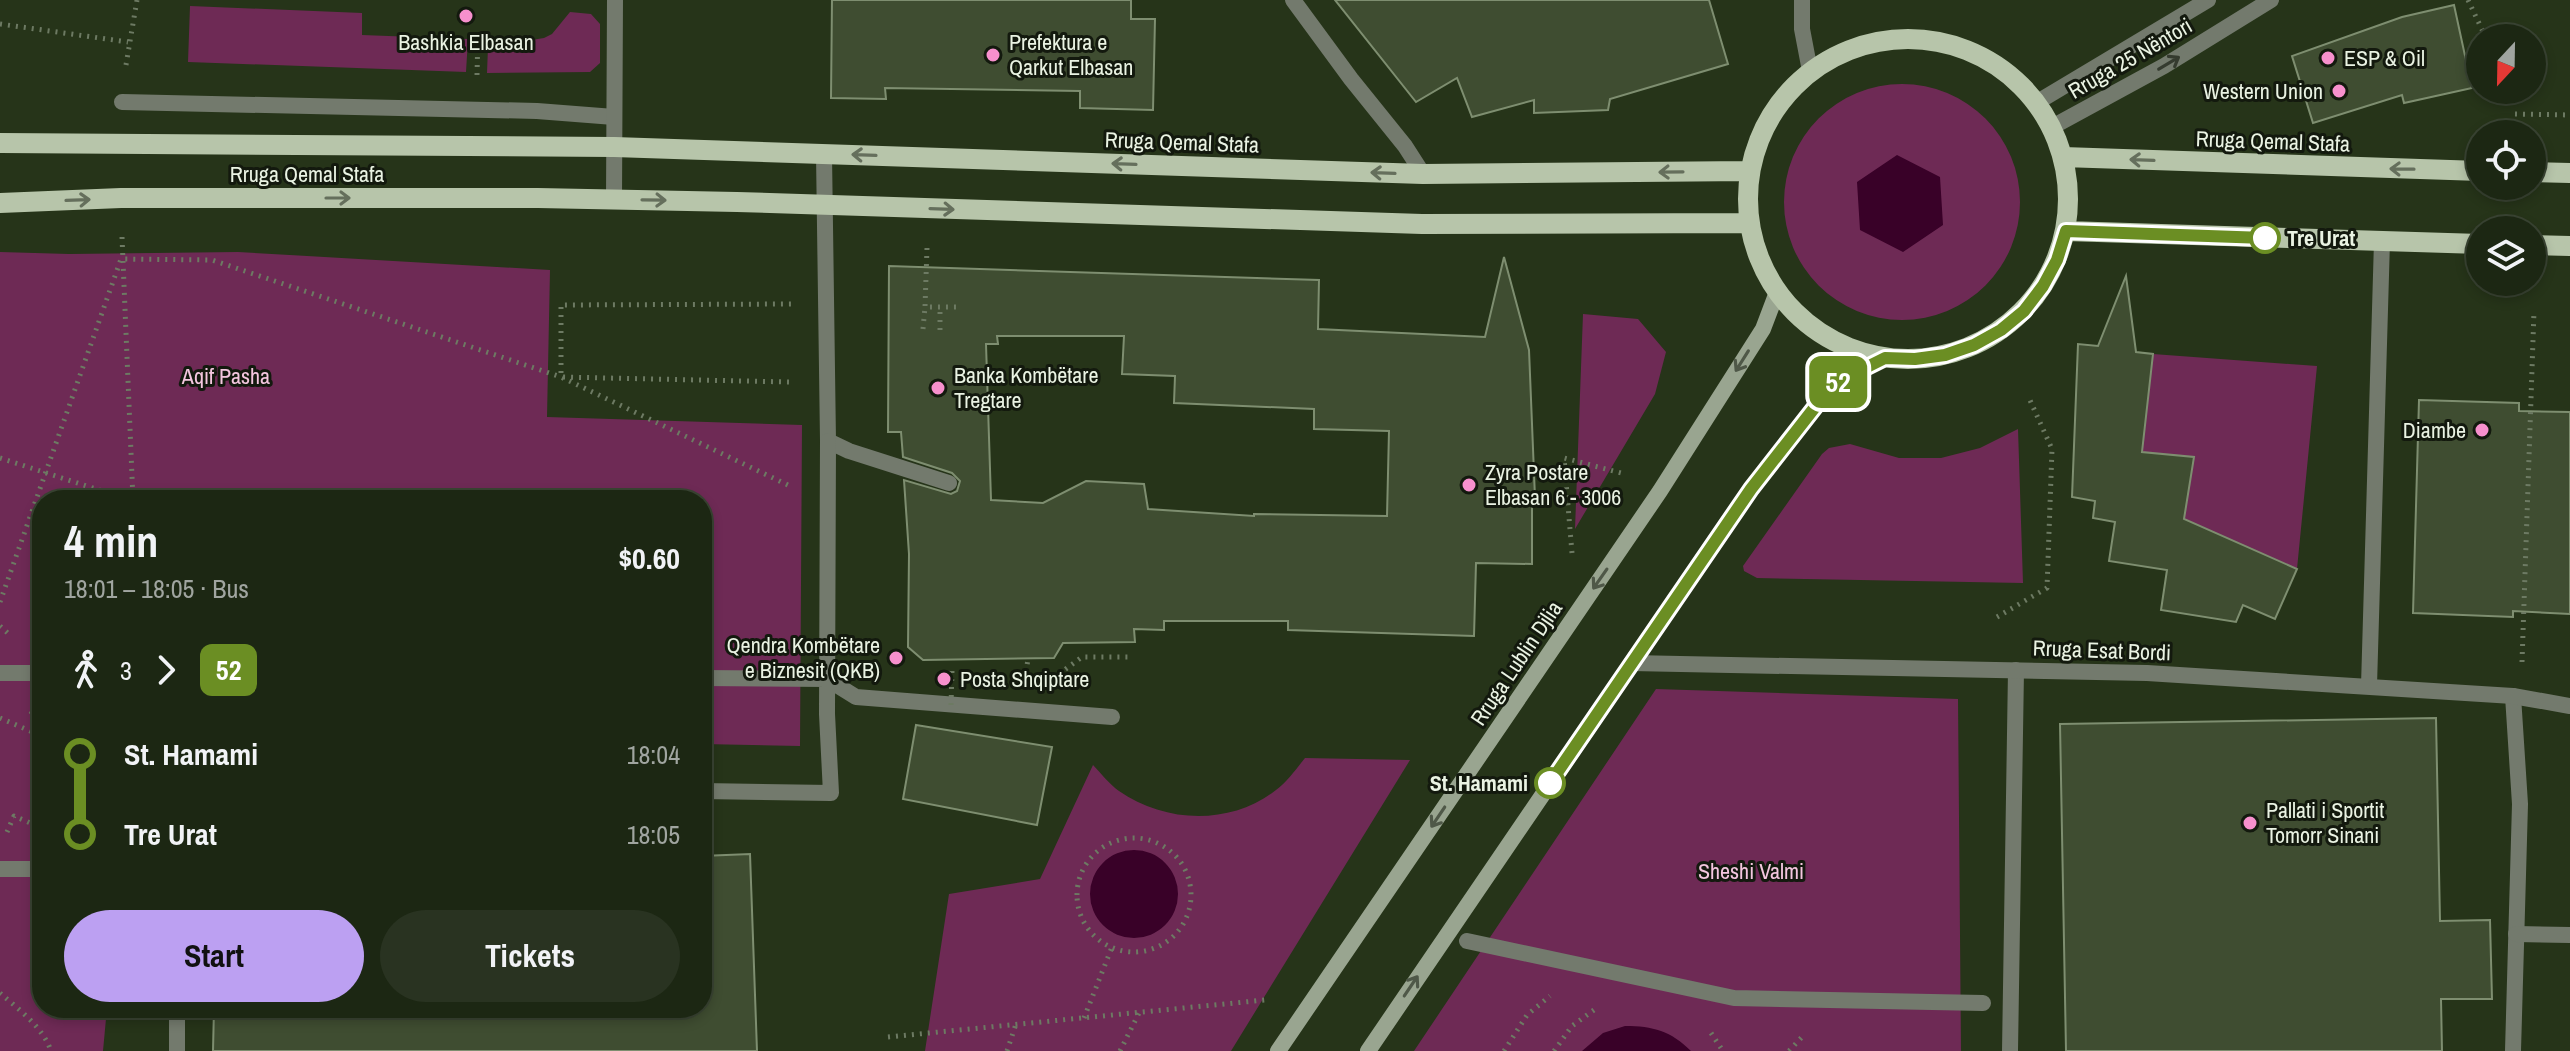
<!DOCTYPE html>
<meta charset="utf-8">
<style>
body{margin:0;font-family:"Archivo Narrow",sans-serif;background:#293321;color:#f1f3f6;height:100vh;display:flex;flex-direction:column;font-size:30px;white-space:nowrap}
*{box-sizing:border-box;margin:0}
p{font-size:26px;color:#a0a5a0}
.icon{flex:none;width:44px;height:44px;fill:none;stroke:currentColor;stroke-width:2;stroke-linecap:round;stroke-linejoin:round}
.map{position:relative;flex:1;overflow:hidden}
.panel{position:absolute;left:32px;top:490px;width:680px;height:528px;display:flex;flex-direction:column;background:#1c2713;border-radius:32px;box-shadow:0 4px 12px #0003,0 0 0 2px #3a4433}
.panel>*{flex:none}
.badge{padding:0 16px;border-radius:12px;font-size:28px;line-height:52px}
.needle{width:52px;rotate:202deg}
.buttons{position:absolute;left:2466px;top:24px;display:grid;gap:16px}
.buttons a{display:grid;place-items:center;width:80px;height:80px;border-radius:50%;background:#1c2713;box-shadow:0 4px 12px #0003,0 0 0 2px #3a4433;font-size:40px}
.map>.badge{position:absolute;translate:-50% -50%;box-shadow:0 0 0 4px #fff}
.legs{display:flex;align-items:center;gap:12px;height:88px;padding:0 32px;font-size:26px}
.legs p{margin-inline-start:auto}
.headline{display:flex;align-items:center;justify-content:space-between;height:136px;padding:0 32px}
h1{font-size:44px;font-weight:800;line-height:60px}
.primary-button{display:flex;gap:16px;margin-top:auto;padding:16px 32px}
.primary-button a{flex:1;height:92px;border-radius:48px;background:#bca0f2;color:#111;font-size:32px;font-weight:800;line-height:92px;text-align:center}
.primary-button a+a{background:#293321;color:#f1f3f6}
ul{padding:0 32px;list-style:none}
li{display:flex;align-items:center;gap:28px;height:80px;font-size:30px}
li i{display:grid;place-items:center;width:12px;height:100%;margin:0 10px;background:currentColor}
li i::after{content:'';width:20px;height:20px;margin:-10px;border:6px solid;border-radius:50%;background:#1c2713}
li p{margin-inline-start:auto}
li:first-child i{background:linear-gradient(#0000 50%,currentColor 0)}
li:last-child i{background:linear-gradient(currentColor 50%,#0000 0)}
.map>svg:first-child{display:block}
.green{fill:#6e2a55}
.water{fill:#390128}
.building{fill:#3f4d31;stroke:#7e8e70;stroke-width:2;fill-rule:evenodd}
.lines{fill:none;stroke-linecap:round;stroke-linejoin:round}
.path{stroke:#6d7a63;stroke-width:5;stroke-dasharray:2 6;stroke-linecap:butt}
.service{stroke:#737a6d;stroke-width:16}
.pedestrian{stroke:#737a6d;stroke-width:16}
.minor{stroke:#737a6d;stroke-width:16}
.tertiary{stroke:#737a6d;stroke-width:16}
.secondary{stroke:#99a590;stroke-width:16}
.primary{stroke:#b7c5aa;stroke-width:20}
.path-bridge{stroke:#6d7a63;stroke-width:5;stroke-dasharray:2 6;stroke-linecap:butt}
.oneway{stroke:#353b2f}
.oneway2{stroke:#656f5c}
.oneway3{stroke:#4f5848}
.line-1-casing{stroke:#fff;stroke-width:18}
.line-1{stroke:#6b8e23;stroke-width:12}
.poi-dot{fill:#f790cd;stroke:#13190e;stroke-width:3}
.stop-1-dot{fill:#fff;stroke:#6b8e23;stroke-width:4}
.labels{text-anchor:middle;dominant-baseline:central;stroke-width:6;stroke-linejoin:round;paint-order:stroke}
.poi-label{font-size:22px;fill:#eaf3e3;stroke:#13190e;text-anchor:start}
.street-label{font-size:22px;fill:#eaf3e3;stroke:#13190e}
.stop-label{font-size:22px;font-weight:bold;fill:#eaf3e3;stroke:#13190e;text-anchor:start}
.park-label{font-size:22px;fill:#f4c6df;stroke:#13190e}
</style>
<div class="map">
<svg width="2570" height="1051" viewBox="0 0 2570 1051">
<rect width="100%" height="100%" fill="#263419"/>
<path class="green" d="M 190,6 L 362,13 L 362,35 L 468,39 L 466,72 L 188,62 Z
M 570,12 L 591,14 L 600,24 L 600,63 L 590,72 L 487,73 L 488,47 L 544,38 L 552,34 Z
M1784 202a118 118 0 1 1 236 0a118 118 0 1 1-236 0Z
M 0,252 L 69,254 L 238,252 L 550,270 L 547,417 L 802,425 L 800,746 L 702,744 L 702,500 L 42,500 L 42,1008 L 107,1008 L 103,1051 L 0,1051 Z
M 1583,314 L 1638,319 L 1666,352 L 1655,394 L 1575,529 Z
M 2153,354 L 2317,366 L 2297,569 L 2184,519 L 2194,458 L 2142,452 Z
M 2018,429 L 2023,583 L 1757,578 L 1744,571 L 1743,566 L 1822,454 L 1829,448 L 1850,444 L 1899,458 L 1941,458 L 1980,448 Z
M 1656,689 L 1958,699 L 1961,1051 L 1414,1051 Z
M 1305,758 L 1410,760 L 1231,1051 L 925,1051 L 949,894 L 1040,879 L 1093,765 C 1101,773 1109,784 1119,791 C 1165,823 1230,826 1276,790 C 1288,781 1296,769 1305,758 Z"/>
<path class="water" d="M 1897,155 L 1940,177 L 1943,225 L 1903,252 L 1860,230 L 1857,182 Z
M1090 894a44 44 0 1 1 88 0a44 44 0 1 1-88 0Z
M 1625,1026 C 1653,1026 1671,1031 1691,1051 L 1582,1051 L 1603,1033 Z"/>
<path class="building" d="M 832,0 L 1131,0 L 1131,19 L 1155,19 L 1153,110 L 1080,108 L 1080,91 L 885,88 L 886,99 L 831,98 Z
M 1335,0 L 1709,0 L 1728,64 L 1610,99 L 1608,110 L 1534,113 L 1534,100 L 1472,117 L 1457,78 L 1416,102 Z
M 2454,5 L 2472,88 L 2404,103 L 2402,95 L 2313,123 L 2292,56 L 2402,17 Z
M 1504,257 L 1529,350 L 1535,498 L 1532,498 L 1532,564 L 1476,563 L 1474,636 L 1288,630 L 1288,621 L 1164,621 L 1164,630 L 1134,629 L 1135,642 L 1063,643 L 1054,658 L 923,660 L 908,647 L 909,554 L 904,480 L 951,494 L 957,491 L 960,481 L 952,473 L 903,457 L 901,432 L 888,432 L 889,266 L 1319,280 L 1318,329 L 1485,337 ZM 997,336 L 1124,336 L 1122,374 L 1175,376 L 1174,403 L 1314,409 L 1314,429 L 1389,431 L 1387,516 L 1254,514 L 1254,516 L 1148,509 L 1144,484 L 1086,481 L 1043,503 L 991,500 L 986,344 L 998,344 Z
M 2126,276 L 2136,352 L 2153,354 L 2142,452 L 2194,457 L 2184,519 L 2297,569 L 2275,619 L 2243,605 L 2236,622 L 2161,610 L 2167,570 L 2109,561 L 2115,522 L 2093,518 L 2095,501 L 2072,497 L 2078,344 L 2098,346 Z
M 2419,400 L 2519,403 L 2519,411 L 2570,412 L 2570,614 L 2513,611 L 2513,617 L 2413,613 Z
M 2436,718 L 2440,921 L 2490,920 L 2492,999 L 2441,999 L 2442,1051 L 2066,1051 L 2060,724 Z
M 916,725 L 1052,747 L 1037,825 L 903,799 Z
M 750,854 L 757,1051 L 213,1051 L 214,1008 L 702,1008 L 702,856 Z"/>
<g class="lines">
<path class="path" d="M 2468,0 L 2486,38
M 0,24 L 128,42
M 126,65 L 137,0
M 477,75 L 478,32
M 2515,114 L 2570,115
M 122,237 L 133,500
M 927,248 L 925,307 L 957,307
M 923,329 L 925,307
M 940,330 L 940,307
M 789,382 L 561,377 L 561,305 L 791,304
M 0,458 L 130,500
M 1552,471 L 1564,471
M 1572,553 L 1564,458 L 1625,474
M 0,602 L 121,259 L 212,260 L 561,377 L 790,486
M 1997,617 L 2047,588 L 2052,449 L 2029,398
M 0,626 L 11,636
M 2522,662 L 2534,311
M 1026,672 L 1028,659
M 1059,674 L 1082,657 L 1131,657
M 30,711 L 42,719
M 0,718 L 42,736
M 7,832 L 14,816 L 42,828
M1077 895a57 57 0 1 1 114 0a57 57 0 1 1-114 0Z
M 0,993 C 18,1009 43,1027 51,1051
M 1084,1018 L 1112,947
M 1711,1033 L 1723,1051
M 888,1037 L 1265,1000
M 1007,1051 L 1016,1024
M 1120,1051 L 1139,1013
M 1504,1051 L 1527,1015 L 1550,996
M 1554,1051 L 1572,1026 L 1598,1007
M 1789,1051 L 1802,1037"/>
<path class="service" d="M 1293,0 L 1351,79 L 1405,146 L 1423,174
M 824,154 L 828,441 L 849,451 L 949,483
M 2010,1051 L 2016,670
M 2513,1051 L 2520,804 L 2513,696"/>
<path class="pedestrian" d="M 122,102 L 537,111 L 614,117
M 0,673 L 42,673
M 702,678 L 827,679 L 856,697 L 1112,717
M 702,791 L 831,793 L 827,714 L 828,441
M 0,869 L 42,869
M 1467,941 L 1734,998 L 1983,1003
M 177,1008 L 177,1051"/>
<path class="minor" d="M 1802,0 L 1802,29 L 1810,71
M 614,199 L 615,0
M 1631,663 L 2147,673 L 2513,696 L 2570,706
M 2369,686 L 2382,241
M 2516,934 L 2570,935"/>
<path class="tertiary" d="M 2036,103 L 2208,0
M 2052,127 L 2164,66 L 2271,0"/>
<path class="secondary" d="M 1278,1051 L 1660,491 L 1763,329 L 1777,292
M 1368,1051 L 1751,489 L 1833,384 L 1885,358"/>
<path class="primary" d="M1748 199a160 160 0 1 1 320 0a160 160 0 1 1-320 0Z
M 0,143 L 614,147 L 1423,174 L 1749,171
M 2063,157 L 2480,171
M 2532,172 L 2570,173
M 0,203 L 121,198 L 538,198 L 737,202 L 1422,224 L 1749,223
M 2066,231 L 2480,244
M 2532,245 L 2570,246"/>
<path class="path-bridge" d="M 951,705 L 952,671"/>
</g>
<defs><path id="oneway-shaft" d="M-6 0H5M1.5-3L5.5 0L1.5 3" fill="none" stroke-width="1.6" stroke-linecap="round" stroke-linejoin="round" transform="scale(2)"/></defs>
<use class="oneway" href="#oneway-shaft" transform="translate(2169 63) rotate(-31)"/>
<g class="oneway2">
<use href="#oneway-shaft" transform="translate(864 155) rotate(-178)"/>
<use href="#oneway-shaft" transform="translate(2142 160) rotate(-178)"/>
<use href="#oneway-shaft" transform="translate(1124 164) rotate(-178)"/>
<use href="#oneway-shaft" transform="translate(2402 169) rotate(-179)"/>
<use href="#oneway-shaft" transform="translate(1671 172) rotate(179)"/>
<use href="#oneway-shaft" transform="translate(1383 173) rotate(-178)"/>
<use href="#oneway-shaft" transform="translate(338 198)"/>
<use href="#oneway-shaft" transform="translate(78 200) rotate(-2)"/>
<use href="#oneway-shaft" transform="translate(654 200) rotate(1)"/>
<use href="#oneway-shaft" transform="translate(942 209) rotate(2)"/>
</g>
<g class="oneway3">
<use href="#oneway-shaft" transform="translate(1742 361) rotate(122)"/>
<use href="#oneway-shaft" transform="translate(1600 579) rotate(125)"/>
<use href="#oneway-shaft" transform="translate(1438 817) rotate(124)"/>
<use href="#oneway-shaft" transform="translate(1411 986) rotate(-56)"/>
</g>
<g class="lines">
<defs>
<path id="line-1" d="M 1550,783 L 1751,489 L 1833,384 L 1885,358 L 1915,359 L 1945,355 L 1974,345 L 2001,330 L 2024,311 L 2043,286 L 2057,260 L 2066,231 L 2265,238"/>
</defs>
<use href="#line-1" class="line-1-casing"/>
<use href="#line-1" class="line-1"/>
</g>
<g class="poi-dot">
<circle cx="466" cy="16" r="8"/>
<circle cx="993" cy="55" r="8"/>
<circle cx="2328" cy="58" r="8"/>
<circle cx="2339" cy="91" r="8"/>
<circle cx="938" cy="388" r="8"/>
<circle cx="2482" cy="430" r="8"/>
<circle cx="1469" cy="485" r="8"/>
<circle cx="896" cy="658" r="8"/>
<circle cx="944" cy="679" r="8"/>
<circle cx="2250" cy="823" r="8"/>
</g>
<g class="stop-1-dot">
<circle cx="2265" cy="238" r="14"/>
<circle cx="1550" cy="783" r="14"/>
</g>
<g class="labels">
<g class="poi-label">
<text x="466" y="42" text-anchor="middle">Bashkia Elbasan</text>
<text x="1009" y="42">Prefektura e<tspan x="1009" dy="25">Qarkut Elbasan</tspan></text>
<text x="2344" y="58">ESP &amp; Oil</text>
<text x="2323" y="91" text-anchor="end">Western Union</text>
<text x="954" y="375">Banka Kombëtare<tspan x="954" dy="25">Tregtare</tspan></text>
<text x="2466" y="430" text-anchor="end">Diambe</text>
<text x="1485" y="472">Zyra Postare<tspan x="1485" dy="25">Elbasan 6 - 3006</tspan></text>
<text x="880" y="645" text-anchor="end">Qendra Kombëtare<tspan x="880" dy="25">e Biznesit (QKB)</tspan></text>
<text x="960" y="679">Posta Shqiptare</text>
<text x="2266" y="810">Pallati i Sportit<tspan x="2266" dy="25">Tomorr Sinani</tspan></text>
</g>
<g class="street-label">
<text transform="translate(2130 58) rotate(-30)">Rruga 25 Nëntori</text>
<text transform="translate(2273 141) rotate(2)">Rruga Qemal Stafa</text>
<text transform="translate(1182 142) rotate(2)">Rruga Qemal Stafa</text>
<text x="307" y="174">Rruga Qemal Stafa</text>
<text transform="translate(2102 650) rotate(2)">Rruga Esat Bordi</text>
<text transform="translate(1516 663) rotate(-56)">Rruga Lublin Djlia</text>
</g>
<g class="stop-label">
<text x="2287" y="238">Tre Urat</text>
<text x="1528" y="783" text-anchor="end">St. Hamami</text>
</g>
<g class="park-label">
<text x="226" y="376">Aqif Pasha</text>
<text x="1751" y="871">Sheshi Valmi</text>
</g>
</g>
</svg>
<div class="buttons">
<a><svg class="needle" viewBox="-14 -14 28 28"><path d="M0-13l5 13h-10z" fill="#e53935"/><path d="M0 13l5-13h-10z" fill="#a0a5a0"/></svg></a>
<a><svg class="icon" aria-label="locate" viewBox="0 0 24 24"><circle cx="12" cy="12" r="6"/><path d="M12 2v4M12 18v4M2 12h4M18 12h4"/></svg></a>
<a><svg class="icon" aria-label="layers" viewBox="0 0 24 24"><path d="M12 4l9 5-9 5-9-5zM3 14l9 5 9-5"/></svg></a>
</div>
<b class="badge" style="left:1838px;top:382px;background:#6b8e23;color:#fff">52</b>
<section class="panel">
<div class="headline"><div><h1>4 min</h1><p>18:01 – 18:05 · Bus</p></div><b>$0.60</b></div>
<div class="legs"><svg class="icon" aria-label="walk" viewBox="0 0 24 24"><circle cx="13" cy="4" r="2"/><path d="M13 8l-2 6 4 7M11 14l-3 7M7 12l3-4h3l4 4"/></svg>3<svg class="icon" aria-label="forward" viewBox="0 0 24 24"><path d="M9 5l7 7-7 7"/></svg><b class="badge" style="background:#6b8e23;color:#fff">52</b></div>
<ul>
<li><i style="color:#6b8e23"></i><b>St. Hamami</b><p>18:04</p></li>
<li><i style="color:#6b8e23"></i><b>Tre Urat</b><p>18:05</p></li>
</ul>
<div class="primary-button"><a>Start</a><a>Tickets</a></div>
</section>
</div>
